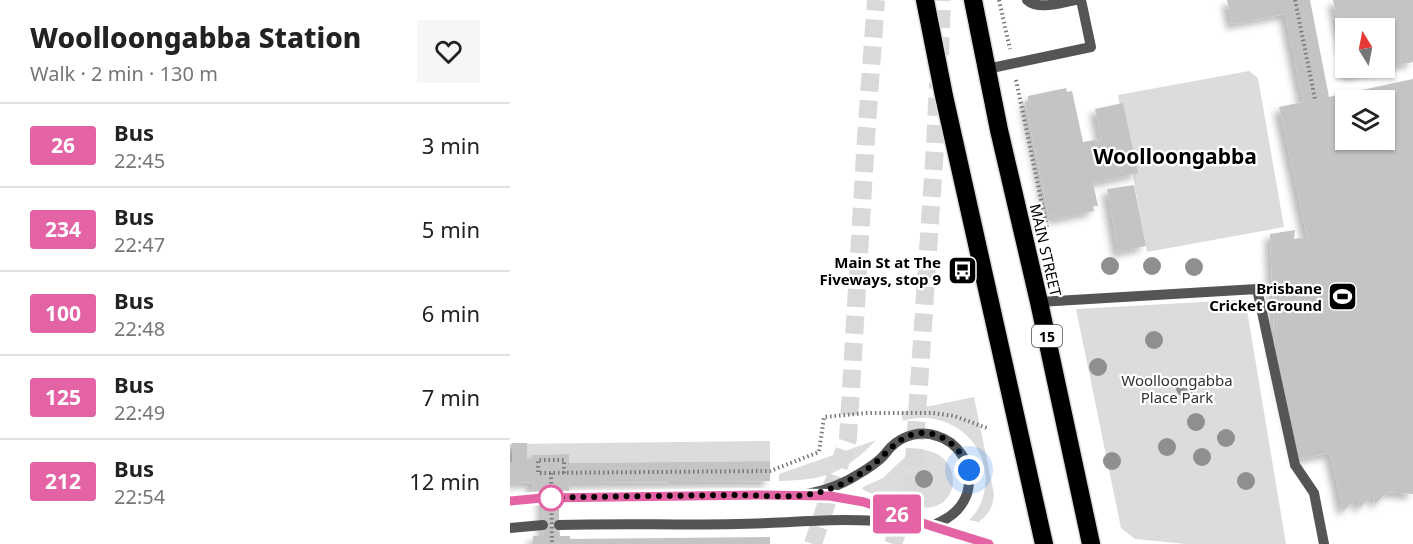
<!DOCTYPE html>
<meta charset="utf-8">
<style>
body{margin:0;font-family:"Noto Sans",sans-serif;background:#f6f6f6;color:#222;height:100vh;display:flex;flex-direction:column;font-size:22px;white-space:nowrap}
*{box-sizing:border-box;margin:0}
p{font-size:20px;color:#767676}
.icon{flex:none;width:33px;height:33px;fill:none;stroke:currentColor;stroke-width:2;stroke-linecap:round;stroke-linejoin:round}
.map{position:relative;flex:1;overflow:hidden}
.side{display:flex;flex-direction:column;background:#fff;width:510px}
.side>*{flex:none}
.badge{padding:0 12px;border-radius:4px;font-size:21px;line-height:39px}
.needle{width:39px;rotate:350deg}
.fabs{position:absolute;left:825px;top:18px;display:grid;gap:12px}
.fabs a{display:grid;place-items:center;width:60px;height:60px;border-radius:0px;background:#fff;box-shadow:0 2px 4px #0004;font-size:30px}
.you{position:absolute;width:30px;height:30px;margin:-15px;border:4px solid #fff;border-radius:50%;background:#1a73e8;box-shadow:0 0 0 9px #1a73e833}
.map>.badge{position:absolute;translate:-50% -50%;box-shadow:0 0 0 3px #fff}
.round{display:grid;place-items:center;flex:none;width:63px;height:63px;border-radius:0px;background:#f6f6f6}
.head{display:flex;align-items:center;justify-content:space-between;height:102px;padding:0 30px}
h1{font-size:28px;font-weight:800;line-height:45px}
ul{padding:0;list-style:none}
li{display:flex;align-items:center;gap:18px;height:84px;padding:0 30px;border-top:2px solid #e0e0e0}
li div{flex:1}
li b{display:block;font-size:22px}
li em{font-style:normal}
li .badge{min-width:66px;font-weight:700;text-align:center}
main{display:flex;flex:1;min-height:0}
.map>svg:first-child{display:block}
.green{fill:#dcdcdc}
.building{fill:#c4c4c4;fill-rule:evenodd;filter:url(#shadow)}
.lines{fill:none;stroke-linecap:round;stroke-linejoin:round}
.highway-tunnel{stroke:#d9d9d9;stroke-width:18;stroke-dasharray:18 9;stroke-linecap:butt}
.highway-casing{stroke:#dbdbdb;stroke-width:21}
.path{stroke:#777;stroke-width:4;stroke-dasharray:1.5 3;stroke-linecap:butt}
.lane{stroke:#555;stroke-width:10}
.highway{stroke:#000;stroke-width:18}
.path-bridge{stroke:#777;stroke-width:4;stroke-dasharray:1.5 3;stroke-linecap:butt}
.tree{fill:#8f8f8f}
.line-casing{stroke:#fff;stroke-width:14}
.line{stroke:#e463a4;stroke-width:9}
.walk{stroke:#000;stroke-width:6;stroke-dasharray:0 10.8}
.stop-dot{fill:#fff;stroke:#e463a4;stroke-width:3}
.labels{text-anchor:middle;dominant-baseline:central;stroke-width:4.5;stroke-linejoin:round;paint-order:stroke}
.shield{fill:#fff;stroke:#4c4c4c;stroke-width:1.5}
.shield-label{font-size:14px;font-weight:bold;fill:#000}
.street-label{font-size:15px;fill:#000;stroke:#fff}
.poi-label{font-size:15px;font-weight:bold;fill:#000;stroke:#fff;text-anchor:end}
.park-label{font-size:15px;fill:#333;stroke:#fff}
.district-label{font-size:21px;font-weight:bold;fill:#000;stroke:#fff}
</style>
<main>
<section class="side">
<div class="head"><div><h1>Woolloongabba Station</h1><p>Walk · 2 min · 130 m</p></div><a class="round"><svg class="icon" aria-label="heart" viewBox="0 0 24 24"><path d="M12 20l-8-8c-3-5 5-10 8-4 3-6 11-1 8 4z"/></svg></a></div>
<ul>
<li><span class="badge" style="background:#e463a4;color:#fff">26</span><div><b>Bus</b><p>22:45</p></div><em>3 min</em></li>
<li><span class="badge" style="background:#e463a4;color:#fff">234</span><div><b>Bus</b><p>22:47</p></div><em>5 min</em></li>
<li><span class="badge" style="background:#e463a4;color:#fff">100</span><div><b>Bus</b><p>22:48</p></div><em>6 min</em></li>
<li><span class="badge" style="background:#e463a4;color:#fff">125</span><div><b>Bus</b><p>22:49</p></div><em>7 min</em></li>
<li><span class="badge" style="background:#e463a4;color:#fff">212</span><div><b>Bus</b><p>22:54</p></div><em>12 min</em></li>
</ul>
</section>
<div class="map">
<svg width="903" height="544" viewBox="0 0 903 544">
<defs>
<filter id="shadow"><feDropShadow dx="-5.5" dy="5.5" stdDeviation="3" flood-color="#0004"/></filter>
</defs>
<rect width="100%" height="100%" fill="#fff"/>
<path class="green" d="M 739,71 L 748,78 L 774,227 L 637,252 L 608,95 Z
M 729,300 L 737,310 L 776,544 L 676,544 L 625,539 L 611,528 L 566,309 Z
M 464,397 L 484,494 C 483,507 479,514 469,522 L 459,520 C 469,511 473,500 475,487 C 481,441 435,407 393,421 L 391,412 Z
M 366,440 C 334,474 314,480 269,481 L 269,474 Z
M 260,441 L 260,461 L 59,463 L 59,454 L 23,455 L 22,462 L 0,462 L 0,444 Z
M 413,450 C 449,453 453,499 423,507 C 408,511 366,497 352,489 L 353,487 L 373,478 L 399,453 Z"/>
<path class="building" d="M 717,0 L 800,0 L 819,97 L 903,79 L 903,494 L 878,492 L 865,504 L 863,495 L 849,508 L 847,498 L 833,511 L 820,453 L 788,459 L 765,355 L 760,234 L 785,230 L 784,239 L 797,237 L 769,107 L 793,102 L 775,14 L 722,24 ZM 836,100 L 874,100 L 874,140 L 836,140 Z
M 823,0 L 903,0 L 903,62 L 874,68 L 874,28 L 836,28 L 834,54 Z
M 837,68 L 870,68 L 870,69 L 839,75 Z
M 556,88 L 557,92 L 562,91 L 573,142 L 591,139 L 585,109 L 613,103 L 628,173 L 583,183 L 588,206 L 583,206 L 584,211 L 545,219 L 544,215 L 539,217 L 515,102 L 518,101 L 518,96 Z
M 624,185 L 636,246 L 608,252 L 597,189 Z
M 2,443 L 17,443 L 17,462 L 22,462 L 22,455 L 59,454 L 59,463 L 260,461 L 260,481 L 60,483 L 59,492 L 49,492 L 49,525 L 50,536 L 60,536 L 60,539 L 260,537 L 260,544 L 23,544 L 23,536 L 33,536 L 32,492 L 23,492 L 22,482 L 0,483 L 0,462 L 2,462 Z"/>
<g class="lines">
<path class="highway-tunnel" d="M 430,55 L 432,0
M 303,544 L 338,439 L 356,138 L 366,0
M 383,544 L 402,489 L 425,147 L 428,83"/>
<defs>
<path id="highway" d="M 415,0 L 434,96 L 534,544
M 463,0 L 489,130 L 529,302 L 581,544"/>
</defs>
<use href="#highway" class="highway-casing"/>
<path class="path" d="M 489,0 L 500,49
M 785,0 L 805,99
M 506,80 L 537,228
M 54,473 L 54,460 L 28,460 L 28,473 L 260,471 L 309,452 L 314,417 L 357,413 L 423,413 L 444,416 L 477,428"/>
<path class="lane" d="M 517,0 C 529,11 552,2 566,0
M 477,69 L 581,47 L 571,0
M 529,302 L 747,289 L 785,465 L 804,493 L 814,544
M 307,496 C 342,497 373,509 405,520
M 49,498 L 249,495 L 292,496
M 0,502 L 32,498
M 49,525 C 119,523 189,526 258,523 C 284,522 310,520 335,520 C 355,520 375,521 394,523 C 402,524 413,527 421,526 C 424,525 427,523 430,522 C 443,516 452,508 457,494 C 461,481 459,466 452,455 C 446,446 438,439 427,436 C 412,430 393,435 381,447 C 377,451 374,456 369,460 C 362,466 354,471 347,475 C 328,487 309,492 287,496
M 420,525 L 480,544
M 0,528 L 33,525"/>
<use href="#highway" class="highway"/>
<path class="path-bridge" d="M 41,473 L 42,544"/>
</g>
<g class="tree">
<circle cx="600" cy="266" r="9"/>
<circle cx="642" cy="266" r="9"/>
<circle cx="684" cy="267" r="9"/>
<circle cx="644" cy="340" r="9"/>
<circle cx="588" cy="367" r="9"/>
<circle cx="675" cy="388" r="9"/>
<circle cx="686" cy="422" r="9"/>
<circle cx="716" cy="438" r="9"/>
<circle cx="657" cy="447" r="9"/>
<circle cx="692" cy="457" r="9"/>
<circle cx="602" cy="461" r="9"/>
<circle cx="414" cy="479" r="9"/>
<circle cx="736" cy="481" r="9"/>
</g>
<g class="lines">
<defs>
<path id="line" d="M 0,501 L 32,498 L 249,495 L 320,496 L 354,502 L 421,526 L 479,544"/>
</defs>
<use href="#line" class="line-casing"/>
<use href="#line" class="line"/>
<path class="walk" d="M 41,498 C 102,496 163,496 224,495 C 251,495 281,499 307,493 C 326,488 344,479 360,467 C 378,454 388,434 412,433 C 436,433 452,450 459,470"/>
</g>
<defs>
<symbol id="bus-square" viewBox="-11 -11 22 22"><rect x="-9" y="-9" width="18" height="18" rx="4" fill="#000" stroke="#fff"/><path d="M-5-6H5V4H4V6H2V4H-2V6H-4V4H-5ZM-3.5-4V0h7V-4ZM-3.5 1.2v1.5H-2V1.2ZM2 1.2v1.5H3.5V1.2Z" fill="#fff"/></symbol>
<symbol id="stadium-square" viewBox="-11 -11 22 22"><rect x="-9" y="-9" width="18" height="18" rx="4" fill="#000" stroke="#fff"/><path d="M0-5a6.5 5 0 1 0 0 10a6.5 5 0 1 0 0-10ZM-3.5-1.8h7v3.6h-7Z" fill="#fff"/></symbol>
</defs>
<g fill-rule="evenodd">
<use href="#bus-square" x="436" y="254" width="33" height="33"/>
<use href="#stadium-square" x="816" y="280" width="33" height="33"/>
</g>
<circle class="stop-dot" cx="41" cy="498" r="12"/>
<g class="labels">
<rect class="shield" x="522" y="325" width="30" height="22" rx="4.5"/>
<g class="shield-label">
<text x="537" y="336">15</text>
</g>
<g class="street-label">
<text transform="translate(536 250) rotate(77)">MAIN STREET</text>
</g>
<g class="poi-label">
<text x="431" y="262">Main St at The<tspan x="431" dy="17">Fiveways, stop 9</tspan></text>
<text x="812" y="288">Brisbane<tspan x="812" dy="17">Cricket Ground</tspan></text>
</g>
<g class="park-label">
<text x="667" y="380">Woolloongabba<tspan x="667" dy="17">Place Park</tspan></text>
</g>
<g class="district-label">
<text x="665" y="156">Woolloongabba</text>
</g>
</g>
</svg>
<div class="fabs">
<a><svg class="needle" viewBox="-14 -14 28 28"><path d="M0-13l5 13h-10z" fill="#e53935"/><path d="M0 13l5-13h-10z" fill="#767676"/></svg></a>
<a><svg class="icon" aria-label="layers" viewBox="0 0 24 24"><path d="M12 4l9 5-9 5-9-5zM3 14l9 5 9-5"/></svg></a>
</div>
<div class="you" style="left:459px;top:470px"></div>
<b class="badge" style="left:387px;top:514px;background:#e463a4;color:#fff">26</b>
</div>
</main>
